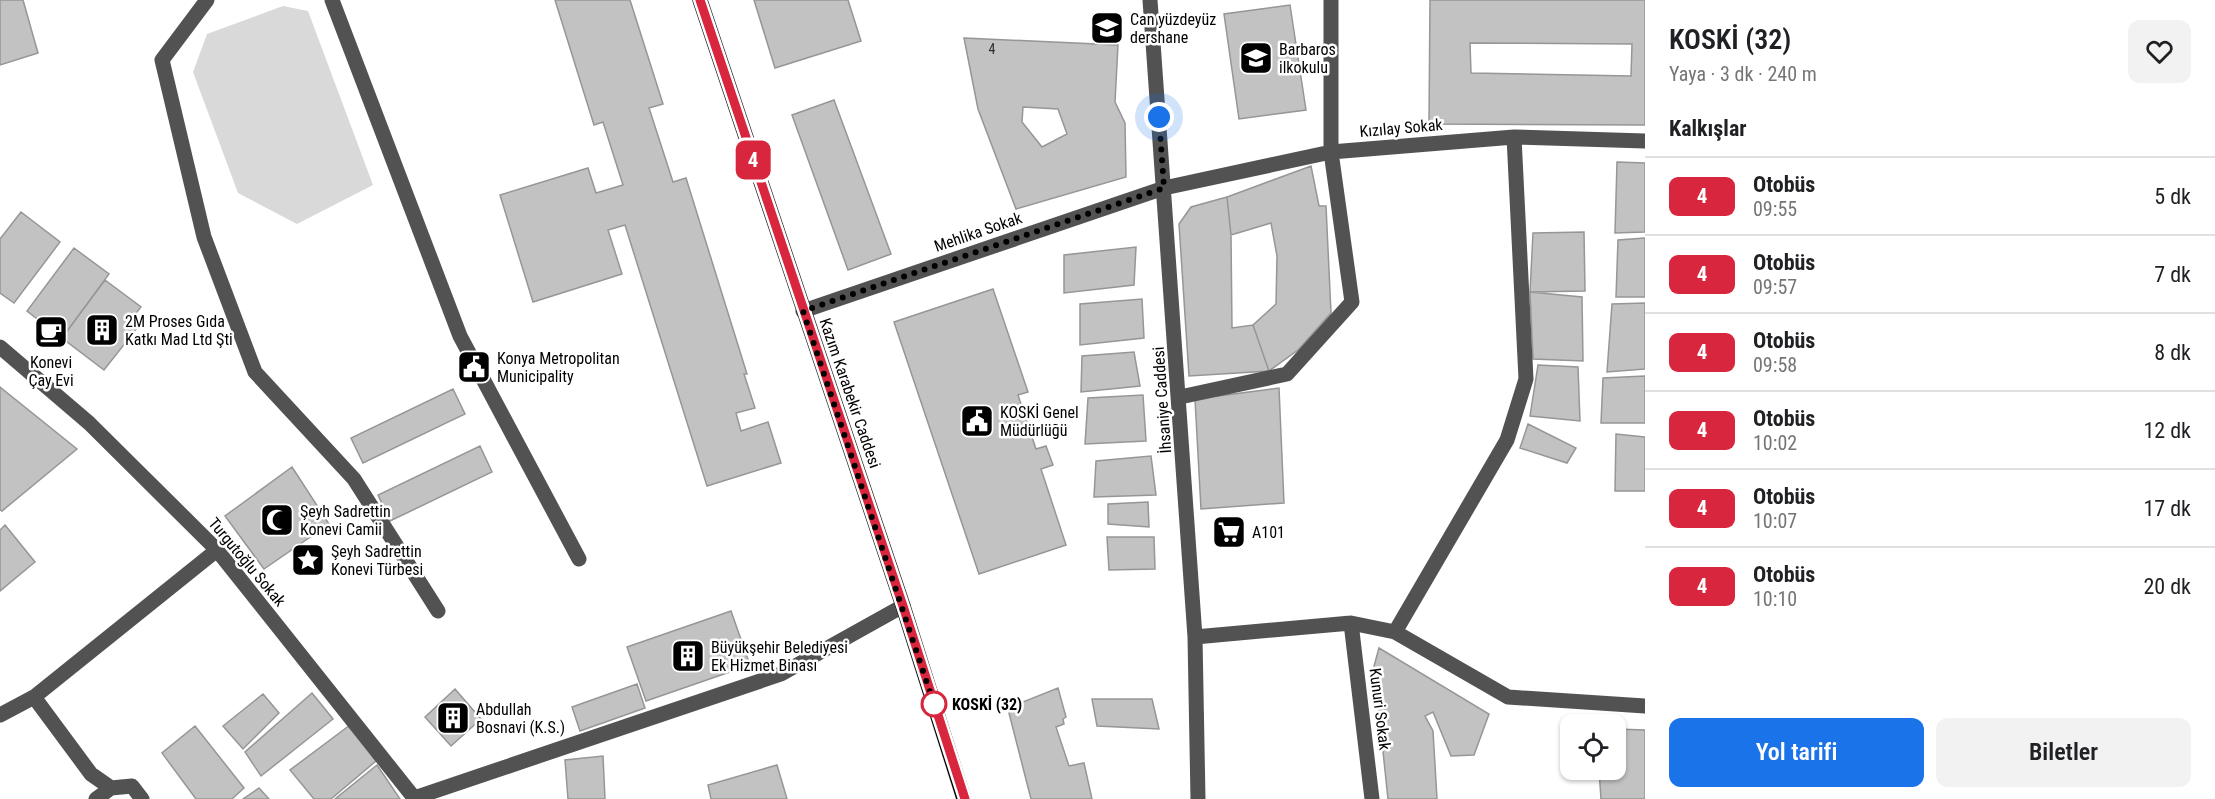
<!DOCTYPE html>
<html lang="tr">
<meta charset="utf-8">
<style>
body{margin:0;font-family:"Roboto Condensed",sans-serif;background:#f2f2f2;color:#202124;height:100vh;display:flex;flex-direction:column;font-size:22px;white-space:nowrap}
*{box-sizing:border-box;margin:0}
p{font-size:20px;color:#757577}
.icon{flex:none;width:33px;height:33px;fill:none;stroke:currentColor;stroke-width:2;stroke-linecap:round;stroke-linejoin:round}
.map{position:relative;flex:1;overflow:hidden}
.details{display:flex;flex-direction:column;background:#fff;width:570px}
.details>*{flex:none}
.badge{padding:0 12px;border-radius:9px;font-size:21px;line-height:39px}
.tools{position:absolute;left:1560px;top:714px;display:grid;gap:12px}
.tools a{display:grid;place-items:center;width:66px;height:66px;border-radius:12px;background:#fff;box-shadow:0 2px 4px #0004;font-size:30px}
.you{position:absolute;width:30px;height:30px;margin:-15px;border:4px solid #fff;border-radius:50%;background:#1a73e8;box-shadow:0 0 0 9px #1a73e833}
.map>.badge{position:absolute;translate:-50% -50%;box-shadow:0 0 0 3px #fff}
h2{padding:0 24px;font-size:22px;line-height:54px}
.round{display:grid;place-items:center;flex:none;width:63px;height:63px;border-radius:12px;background:#f2f2f2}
.summary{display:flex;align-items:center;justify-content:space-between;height:102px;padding:0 24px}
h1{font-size:28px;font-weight:600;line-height:45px}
.primary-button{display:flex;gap:12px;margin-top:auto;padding:12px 24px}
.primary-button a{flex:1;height:69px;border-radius:12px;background:#1a73e8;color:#fff;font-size:24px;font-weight:600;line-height:69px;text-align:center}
.primary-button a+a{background:#f2f2f2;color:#202124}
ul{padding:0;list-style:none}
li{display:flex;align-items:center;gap:18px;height:78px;padding:0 24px;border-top:2px solid #e0e0e0}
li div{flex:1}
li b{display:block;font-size:22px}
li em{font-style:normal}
li .badge{min-width:66px;font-weight:700;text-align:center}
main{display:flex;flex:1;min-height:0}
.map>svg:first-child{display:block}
.green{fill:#d9d9d9}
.building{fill:#c2c2c2;stroke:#969696;stroke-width:1.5;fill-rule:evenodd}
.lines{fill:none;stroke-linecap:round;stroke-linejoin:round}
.major-casing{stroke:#dbdbdb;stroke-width:16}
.minor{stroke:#525252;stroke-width:15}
.major{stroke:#000;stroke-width:15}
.line-casing{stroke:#fff;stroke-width:14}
.line{stroke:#d7263d;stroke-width:9}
.walk{stroke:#000;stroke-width:6;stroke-dasharray:0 10.8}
.stop-dot{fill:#fff;stroke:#d7263d;stroke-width:3}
.labels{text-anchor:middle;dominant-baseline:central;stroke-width:5;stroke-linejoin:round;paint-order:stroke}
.number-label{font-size:14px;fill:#303030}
.poi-label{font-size:16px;fill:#000;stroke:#fff;text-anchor:start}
.street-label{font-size:16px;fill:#000;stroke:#fff}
.stop-label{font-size:16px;font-weight:bold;fill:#000;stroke:#fff;text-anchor:start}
</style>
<main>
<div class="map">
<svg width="1645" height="799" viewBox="0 0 1645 799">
<rect width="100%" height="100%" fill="#fff"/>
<path class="green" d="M 283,6 L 308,11 L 373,185 L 297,224 L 238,193 L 193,72 L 207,34 Z"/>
<path class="building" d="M 0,0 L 23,0 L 38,53 L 0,65 Z
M 555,0 L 630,0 L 663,104 L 649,108 L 673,182 L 686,178 L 747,374 L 744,374 L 755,408 L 736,413 L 741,431 L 768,422 L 781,463 L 707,486 L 625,225 L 608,230 L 622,274 L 533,302 L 500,195 L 588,168 L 596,193 L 623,185 L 603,122 L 594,125 Z
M 754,0 L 848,0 L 861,41 L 775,68 Z
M 1430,0 L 1645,0 L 1645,125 L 1429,124 ZM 1470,43 L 1632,44 L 1631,76 L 1471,73 Z
M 1290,5 L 1306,110 L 1239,119 L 1224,14 Z
M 964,38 L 1118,45 L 1115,102 L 1125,123 L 1126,177 L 1016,209 L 978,109 ZM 1023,107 L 1058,109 L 1067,134 L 1042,147 L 1022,122 Z
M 834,100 L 891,254 L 848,270 L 792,115 Z
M 1617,162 L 1645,163 L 1645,232 L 1615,233 Z
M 1311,166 L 1319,206 L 1326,206 L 1331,313 L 1298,350 L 1269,371 L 1253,325 L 1276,304 L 1277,256 L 1271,223 L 1231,235 L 1227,197 Z
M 1227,197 L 1231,235 L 1232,328 L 1253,325 L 1269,371 L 1189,376 L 1179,224 L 1191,207 Z
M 21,212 L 60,242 L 14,303 L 0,293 L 0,239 Z
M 1584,232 L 1585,291 L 1530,292 L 1533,233 Z
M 1645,238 L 1645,297 L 1616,297 L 1618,240 Z
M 1136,247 L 1134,285 L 1064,293 L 1064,255 Z
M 74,248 L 109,274 L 62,338 L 27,311 Z
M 105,280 L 141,307 L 133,317 L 141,323 L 104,370 L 62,338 Z
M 993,289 L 1028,392 L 1018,395 L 1036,449 L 1046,446 L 1053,465 L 1041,469 L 1066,545 L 979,574 L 894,322 Z
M 1530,292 L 1582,297 L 1583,361 L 1533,359 Z
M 1142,299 L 1144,338 L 1080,345 L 1080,304 Z
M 1645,303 L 1645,369 L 1607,372 L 1612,304 Z
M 1134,352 L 1140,386 L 1081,392 L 1082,356 Z
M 1538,365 L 1578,367 L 1580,421 L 1530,416 Z
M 1645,376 L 1645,423 L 1601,423 L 1603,378 Z
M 0,387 L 77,449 L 2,511 L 0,510 Z
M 1279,388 L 1284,503 L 1201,509 L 1195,399 Z
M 453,389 L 465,414 L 363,463 L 351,438 Z
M 1143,395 L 1146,441 L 1085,444 L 1088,398 Z
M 1528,424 L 1576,448 L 1567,463 L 1520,448 Z
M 1616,434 L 1645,437 L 1645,491 L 1615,491 Z
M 480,446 L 492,472 L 390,521 L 378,495 Z
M 1151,456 L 1156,495 L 1094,497 L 1096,461 Z
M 292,467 L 329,524 L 264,569 L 225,516 Z
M 1148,502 L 1149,527 L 1108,524 L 1108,504 Z
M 5,525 L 35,562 L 0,591 L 0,530 Z
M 1107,537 L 1154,537 L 1155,569 L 1109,570 Z
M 731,611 L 750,665 L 646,701 L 627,647 Z
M 1379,648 L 1489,714 L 1474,755 L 1451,756 L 1433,712 L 1425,716 L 1433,731 L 1437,799 L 1388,799 L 1374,666 Z
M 637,684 L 645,708 L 580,731 L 572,707 Z
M 1058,688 L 1066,717 L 1063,719 L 1064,724 L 1056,727 L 1069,766 L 1084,763 L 1092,799 L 1031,799 L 1009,713 L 1013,706 Z
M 455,689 L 481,719 L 451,746 L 425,717 Z
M 312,693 L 333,719 L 261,776 L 245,752 Z
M 263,694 L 279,713 L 243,749 L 223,726 Z
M 1092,699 L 1152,699 L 1159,729 L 1097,726 Z
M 350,725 L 376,761 L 331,799 L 314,799 L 290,770 Z
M 195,726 L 244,788 L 232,799 L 196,799 L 162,753 Z
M 1616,729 L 1645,730 L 1645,799 L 1601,799 L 1599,770 L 1616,770 Z
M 603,756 L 605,799 L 568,799 L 565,760 Z
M 377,765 L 400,799 L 335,799 Z
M 777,765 L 787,799 L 711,799 L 708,785 Z
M 259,788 L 269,799 L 243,799 Z"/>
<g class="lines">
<defs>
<path id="major" d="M 700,0 L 903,606 L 964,799"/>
</defs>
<use href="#major" class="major-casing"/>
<path class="minor" d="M 207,0 L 162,60 L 204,237 L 255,372 L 354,479 L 438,611
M 332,0 L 460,336 L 579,559
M 1150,0 L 1195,637 L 1198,799
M 803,311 L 1164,188 L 1331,152 L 1514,137 L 1645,141
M 0,347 L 89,423 L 217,550 L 415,799
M 1180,397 L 1287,374 L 1352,302 L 1331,152 L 1331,0
M 1351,623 L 1372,799
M 1395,632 L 1507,440 L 1526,379 L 1514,137
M 1195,637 L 1351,623 L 1395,632 L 1508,697 L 1645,706
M 34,697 L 91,774 L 111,788 L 132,786 L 142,799
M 0,715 L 34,697 L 217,550
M 414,798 L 781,674 L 903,606
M 96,799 L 111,788"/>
<use href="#major" class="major"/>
</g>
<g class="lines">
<defs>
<path id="line" d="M 700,0 L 903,606 L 965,799"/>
</defs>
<use href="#line" class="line-casing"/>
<use href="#line" class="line"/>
<path class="walk" d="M 934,704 L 937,713 L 803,311 L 1164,188 L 1159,117"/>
</g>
<defs>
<symbol id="school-square" viewBox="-11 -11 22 22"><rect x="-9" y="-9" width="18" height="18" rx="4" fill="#000" stroke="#fff"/><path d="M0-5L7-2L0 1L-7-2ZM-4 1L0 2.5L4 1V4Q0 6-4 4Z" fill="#fff"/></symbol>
<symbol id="building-square" viewBox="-11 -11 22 22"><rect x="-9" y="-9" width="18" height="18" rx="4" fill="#000" stroke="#fff"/><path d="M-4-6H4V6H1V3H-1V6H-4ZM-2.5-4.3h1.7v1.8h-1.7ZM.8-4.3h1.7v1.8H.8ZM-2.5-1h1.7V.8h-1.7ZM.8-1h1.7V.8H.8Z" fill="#fff"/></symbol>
<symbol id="cafe-square" viewBox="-11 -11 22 22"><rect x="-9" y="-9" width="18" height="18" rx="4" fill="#000" stroke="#fff"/><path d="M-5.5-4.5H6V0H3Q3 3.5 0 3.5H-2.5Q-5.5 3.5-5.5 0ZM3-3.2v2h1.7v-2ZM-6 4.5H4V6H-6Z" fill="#fff"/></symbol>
<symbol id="civic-square" viewBox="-11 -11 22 22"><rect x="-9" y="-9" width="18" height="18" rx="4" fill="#000" stroke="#fff"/><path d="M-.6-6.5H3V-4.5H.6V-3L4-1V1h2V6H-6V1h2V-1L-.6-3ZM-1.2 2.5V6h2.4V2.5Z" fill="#fff"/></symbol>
<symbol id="mosque-square" viewBox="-11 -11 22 22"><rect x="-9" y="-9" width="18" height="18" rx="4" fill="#000" stroke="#fff"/><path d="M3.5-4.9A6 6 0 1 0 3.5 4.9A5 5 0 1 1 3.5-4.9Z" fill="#fff"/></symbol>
<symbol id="supermarket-square" viewBox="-11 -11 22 22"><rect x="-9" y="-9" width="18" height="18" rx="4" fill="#000" stroke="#fff"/><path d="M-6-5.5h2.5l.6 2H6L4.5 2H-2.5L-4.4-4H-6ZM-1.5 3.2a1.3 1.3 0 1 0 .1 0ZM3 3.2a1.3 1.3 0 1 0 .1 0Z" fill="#fff"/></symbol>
<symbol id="sight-square" viewBox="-11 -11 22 22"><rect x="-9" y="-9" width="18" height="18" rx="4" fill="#000" stroke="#fff"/><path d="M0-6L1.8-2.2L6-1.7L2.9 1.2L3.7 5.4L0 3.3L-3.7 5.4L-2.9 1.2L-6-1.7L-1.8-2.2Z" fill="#fff"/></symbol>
</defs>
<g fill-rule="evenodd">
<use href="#school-square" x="1088" y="9" width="38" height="38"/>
<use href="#school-square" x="1237" y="39" width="38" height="38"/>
<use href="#building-square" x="83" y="311" width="38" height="38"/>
<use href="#cafe-square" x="32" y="313" width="38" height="38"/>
<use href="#civic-square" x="455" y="348" width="38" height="38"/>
<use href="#civic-square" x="958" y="402" width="38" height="38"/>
<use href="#mosque-square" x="258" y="501" width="38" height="38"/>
<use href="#supermarket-square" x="1210" y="513" width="38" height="38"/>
<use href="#sight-square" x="289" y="541" width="38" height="38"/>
<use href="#building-square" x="669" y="637" width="38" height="38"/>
<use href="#building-square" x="434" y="699" width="38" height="38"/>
</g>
<circle class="stop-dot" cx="934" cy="704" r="12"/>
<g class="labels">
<g class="number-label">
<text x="992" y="49">4</text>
</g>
<g class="poi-label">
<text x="1130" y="19">Can yüzdeyüz<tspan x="1130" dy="18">dershane</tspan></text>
<text x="1279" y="49">Barbaros<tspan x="1279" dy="18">ilkokulu</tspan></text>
<text x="125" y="321">2M Proses Gıda<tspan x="125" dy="18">Katkı Mad Ltd Şti</tspan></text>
<text x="497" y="358">Konya Metropolitan<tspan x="497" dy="18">Municipality</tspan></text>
<text x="51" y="362" text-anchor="middle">Konevi<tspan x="51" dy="18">Çay Evi</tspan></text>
<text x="1000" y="412">KOSKİ Genel<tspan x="1000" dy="18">Müdürlüğü</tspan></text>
<text x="300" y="511">Şeyh Sadrettin<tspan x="300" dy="18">Konevi Camii</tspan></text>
<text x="1252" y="532">A101</text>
<text x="331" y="551">Şeyh Sadrettin<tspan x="331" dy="18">Konevi Türbesi</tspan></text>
<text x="711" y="647">Büyükşehir Belediyesi<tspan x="711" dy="18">Ek Hizmet Binası</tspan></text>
<text x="476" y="709">Abdullah<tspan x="476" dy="18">Bosnavi (K.S.)</tspan></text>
</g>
<g class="street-label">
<text transform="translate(1401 128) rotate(-5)">Kızılay Sokak</text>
<text transform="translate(978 232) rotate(-19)">Mehlika Sokak</text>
<text transform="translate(850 393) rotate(71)">Kazım Karabekir Caddesi</text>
<text transform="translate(1162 400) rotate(-94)">İhsaniye Caddesi</text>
<text transform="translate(247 562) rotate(50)">Turgutoğlu Sokak</text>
<text transform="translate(1380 709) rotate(83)">Kunuri Sokak</text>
</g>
<g class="stop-label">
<text x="952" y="704">KOSKİ (32)</text>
</g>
</g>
</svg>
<div class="tools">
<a><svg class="icon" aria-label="locate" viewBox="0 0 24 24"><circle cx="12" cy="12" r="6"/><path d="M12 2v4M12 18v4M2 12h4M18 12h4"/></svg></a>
</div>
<div class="you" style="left:1159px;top:117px"></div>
<b class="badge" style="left:753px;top:160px;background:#d7263d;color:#fff">4</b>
</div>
<section class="details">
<div class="summary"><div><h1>KOSKİ (32)</h1><p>Yaya · 3 dk · 240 m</p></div><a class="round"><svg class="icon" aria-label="heart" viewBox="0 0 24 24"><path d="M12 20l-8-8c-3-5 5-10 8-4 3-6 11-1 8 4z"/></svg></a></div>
<h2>Kalkışlar</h2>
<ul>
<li><span class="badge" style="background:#d7263d;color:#fff">4</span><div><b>Otobüs</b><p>09:55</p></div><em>5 dk</em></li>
<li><span class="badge" style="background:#d7263d;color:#fff">4</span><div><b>Otobüs</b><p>09:57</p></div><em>7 dk</em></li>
<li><span class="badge" style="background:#d7263d;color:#fff">4</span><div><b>Otobüs</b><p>09:58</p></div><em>8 dk</em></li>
<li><span class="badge" style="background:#d7263d;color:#fff">4</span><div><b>Otobüs</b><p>10:02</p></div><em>12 dk</em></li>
<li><span class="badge" style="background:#d7263d;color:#fff">4</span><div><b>Otobüs</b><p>10:07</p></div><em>17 dk</em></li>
<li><span class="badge" style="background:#d7263d;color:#fff">4</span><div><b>Otobüs</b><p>10:10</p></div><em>20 dk</em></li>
</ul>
<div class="primary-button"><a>Yol tarifi</a><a>Biletler</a></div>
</section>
</main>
